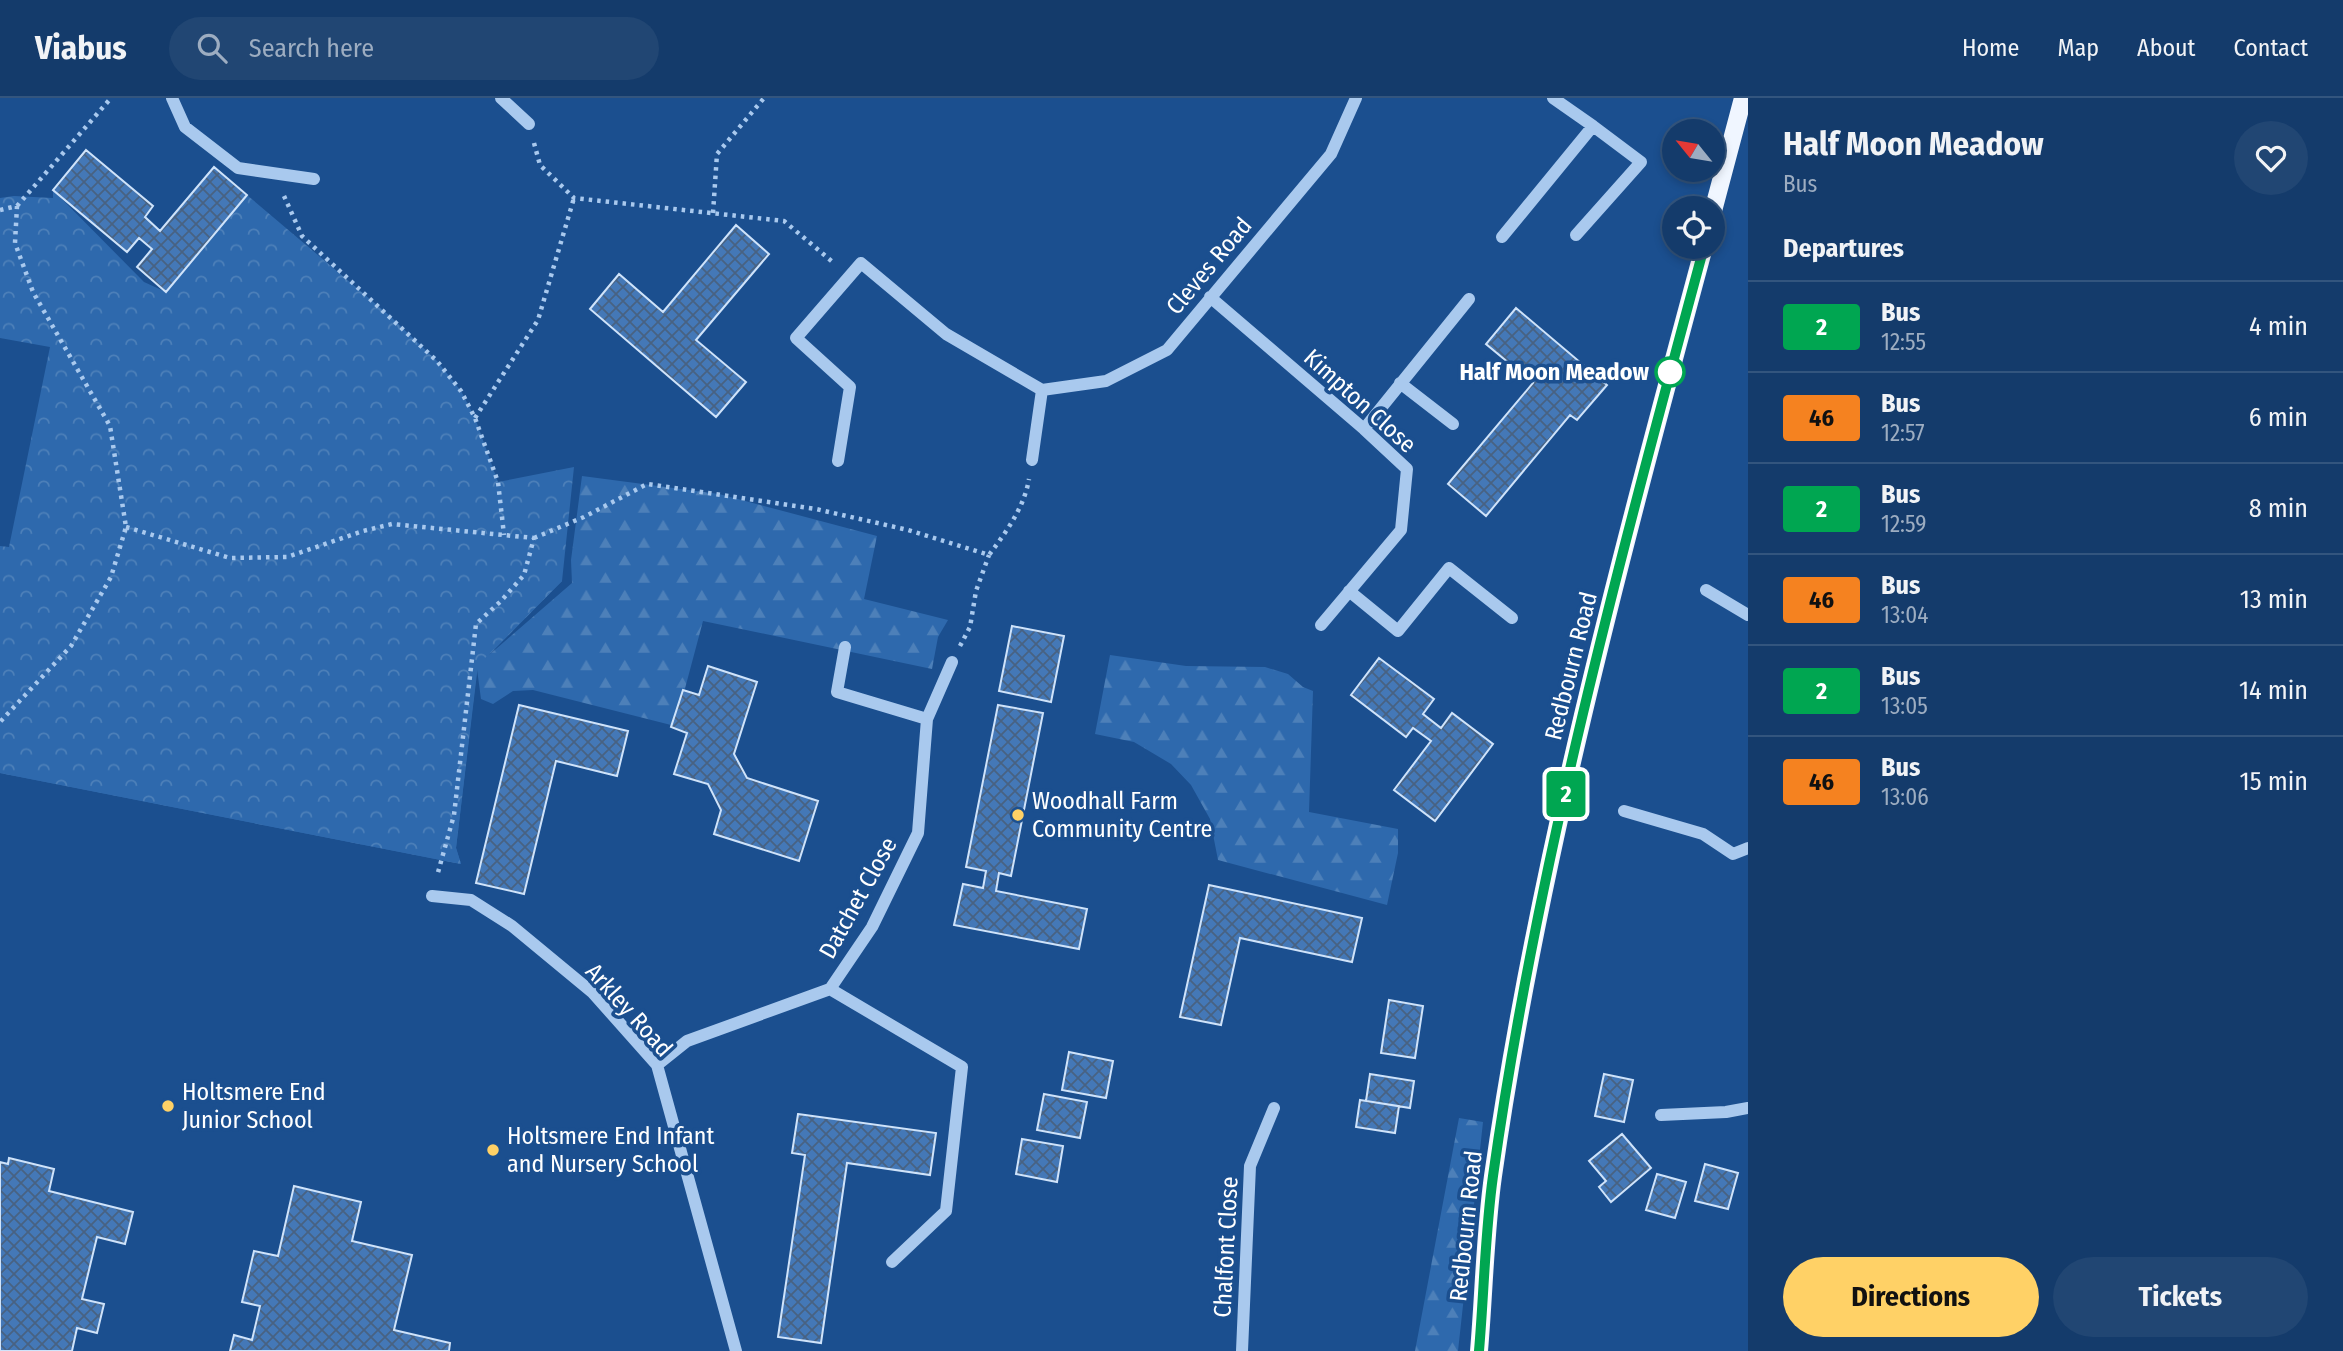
<!DOCTYPE html>
<style>
body{margin:0;font-family:"Fira Sans Condensed",sans-serif;background:#214673;color:#f1f3f6;height:100vh;display:flex;flex-direction:column;font-size:26px;white-space:nowrap}
*{box-sizing:border-box;margin:0}
p{font-size:23px;color:#9dadc1}
.icon{flex:none;width:38px;height:38px;fill:none;stroke:currentColor;stroke-width:2;stroke-linecap:round;stroke-linejoin:round}
.map{position:relative;flex:1;overflow:hidden}
.details{display:flex;flex-direction:column;background:#143b6b;width:595px}
.details>*{flex:none}
.badge{padding:0 14px;border-radius:5px;font-size:24px;line-height:46px}
.needle{width:46px;rotate:300deg}
.controls{position:absolute;left:1662px;top:21px;display:grid;gap:14px}
.controls a{display:grid;place-items:center;width:63px;height:63px;border-radius:50%;background:#143b6b;box-shadow:0 4px 10px #0003,0 0 0 2px #33557e;font-size:35px}
.map>.badge{position:absolute;translate:-50% -50%;box-shadow:0 0 0 4px #fff}
h2{padding:0 35px;font-size:26px;line-height:63px}
.round{display:grid;place-items:center;flex:none;width:74px;height:74px;border-radius:37px;background:#214673}
.overview{display:flex;align-items:center;justify-content:space-between;height:119px;padding:0 35px}
h1{font-size:33px;font-weight:700;line-height:52px}
.primary-button{display:flex;gap:14px;margin-top:auto;padding:14px 35px}
.primary-button a{flex:1;height:80px;border-radius:42px;background:#ffd166;color:#111;font-size:28px;font-weight:700;line-height:80px;text-align:center}
.primary-button a+a{background:#214673;color:#f1f3f6}
ul{padding:0;list-style:none}
li{display:flex;align-items:center;gap:21px;height:91px;padding:0 35px;border-top:2px solid #33557e}
li div{flex:1}
li b{display:block;font-size:26px}
li em{font-style:normal}
li .badge{min-width:77px;font-weight:700;text-align:center}
header{display:flex;align-items:center;gap:42px;box-sizing:border-box;height:98px;padding:0 35px;background:#143b6b;border-bottom:2px solid #33557e}
header strong{font-size:33px}
nav{display:flex;gap:38px;margin-inline-start:auto;font-size:24px}
.search{width:490px;height:63px;background:#214673;display:flex;align-items:center;gap:18px;box-sizing:border-box;padding:0 24px;border-radius:38px;color:#9dadc1;font-size:26px}
main{display:flex;flex:1;min-height:0}
.map>svg:first-child{display:block}
.forest{fill:url(#forest-firs)}
.park{fill:url(#park-crowns)}
.building{fill:url(#building-cross-hatch);stroke:#cfe3fa;stroke-width:2}
.lines{fill:none;stroke-linecap:round;stroke-linejoin:round}
.path{stroke:#a9c9ee;stroke-width:4.5;stroke-dasharray:3.5 5;stroke-linecap:butt}
.minor{stroke:#a9c9ee;stroke-width:12}
.major{stroke:#f0f6ff;stroke-width:18}
.line-casing{stroke:#fff;stroke-width:16}
.line{stroke:#00a651;stroke-width:10}
.stop-dot{fill:#fff;stroke:#00a651;stroke-width:3.5}
.poi-dot{fill:#ffd166;stroke:#1b4f8f;stroke-width:2.5}
.labels{text-anchor:middle;dominant-baseline:central;stroke-width:7;stroke-linejoin:round;paint-order:stroke}
.street-label{font-size:24px;fill:#fff;stroke:#1b4f8f}
.stop-label{font-size:24px;font-weight:bold;fill:#fff;stroke:#1b4f8f;text-anchor:end}
.poi-label{font-size:24px;fill:#fff;stroke:#1b4f8f;text-anchor:start}
</style>
<header>
<strong>Viabus</strong>
<div class="search"><svg class="icon" aria-label="search" viewBox="0 0 24 24"><circle cx="10" cy="10" r="6"/><path d="M15 15l6 6"/></svg>Search here</div>
<nav><a>Home</a><a>Map</a><a>About</a><a>Contact</a></nav>
</header>
<main>
<div class="map">
<svg width="1748" height="1253" viewBox="0 0 1748 1253">
<defs>
<pattern id="forest-firs" width="22" height="20" patternUnits="userSpaceOnUse" patternTransform="scale(1.75)"><rect width="22" height="20" fill="#2e69ad"/><path d="M5 1l3.5 6h-7zM16 11l3.5 6h-7z" fill="#4d80b9"/></pattern>
<pattern id="park-crowns" width="20" height="18" patternUnits="userSpaceOnUse" patternTransform="scale(1.75)"><rect width="20" height="18" fill="#2e69ad"/><path d="M2 6a3 3 0 1 1 6 0M12 15a3 3 0 1 1 6 0" fill="none" stroke="#4d80b9"/></pattern>
<pattern id="building-cross-hatch" width="8" height="8" patternUnits="userSpaceOnUse" patternTransform="scale(1.75)"><rect width="8" height="8" fill="#4478b7"/><path d="M0 0l8 8M0 8l8-8" fill="none" stroke="#486282"/></pattern>
</defs>
<rect width="100%" height="100%" fill="#1b4f8f"/>
<path class="forest" d="M 582,378 L 719,396 L 877,438 L 864,501 L 948,522 L 938,539 L 932,571 L 703,523 L 675,628 L 533,592 L 513,593 L 493,606 L 481,601 L 477,571 L 456,750 L 461,766 L 0,675 L 403,449 L 562,483 L 489,557 L 572,485 L 571,462 Z
M 1110,557 L 1186,568 L 1265,569 L 1288,576 L 1303,589 L 1313,593 L 1309,714 L 1398,731 L 1398,755 L 1387,807 L 1218,762 L 1210,721 L 1191,687 L 1171,666 L 1134,644 L 1095,636 Z
M 1459,1020 L 1483,1024 L 1458,1253 L 1415,1253 Z"/>
<path class="park" d="M 53,92 L 144,184 L 166,194 L 247,97 L 390,218 L 437,263 L 461,293 L 475,320 L 498,384 L 574,369 L 562,483 L 478,567 L 456,750 L 461,766 L 0,675 L 0,448 L 9,449 L 50,249 L 0,240 L 0,100 L 14,98 L 53,100 Z"/>
<path class="building" d="M 86,52 L 153,108 L 145,119 L 160,133 L 214,69 L 247,97 L 166,194 L 137,169 L 152,151 L 139,140 L 127,154 L 53,92 Z
M 736,127 L 769,156 L 696,242 L 746,284 L 716,319 L 590,211 L 619,176 L 663,214 Z
M 1516,210 L 1607,287 L 1577,322 L 1570,317 L 1486,418 L 1448,386 L 1533,285 L 1486,246 Z
M 1012,528 L 1064,538 L 1051,604 L 999,593 Z
M 1379,560 L 1434,601 L 1423,616 L 1441,630 L 1452,615 L 1493,646 L 1435,723 L 1394,692 L 1431,643 L 1413,630 L 1406,639 L 1351,597 Z
M 708,568 L 757,584 L 734,656 L 747,680 L 818,703 L 799,763 L 714,736 L 721,712 L 708,686 L 674,676 L 687,635 L 671,629 L 683,592 L 699,597 Z
M 519,607 L 628,633 L 617,678 L 556,663 L 524,796 L 476,785 Z
M 998,607 L 1043,615 L 1011,778 L 999,775 L 996,793 L 1087,811 L 1079,851 L 954,827 L 963,786 L 983,790 L 986,773 L 966,769 Z
M 1209,787 L 1362,820 L 1352,864 L 1240,840 L 1221,927 L 1180,919 Z
M 1389,902 L 1423,908 L 1415,960 L 1381,955 Z
M 1069,954 L 1113,963 L 1106,1000 L 1062,992 Z
M 1370,976 L 1414,983 L 1410,1010 L 1366,1003 Z
M 1604,976 L 1633,982 L 1624,1024 L 1595,1018 Z
M 1044,996 L 1087,1004 L 1080,1040 L 1037,1032 Z
M 1360,1002 L 1399,1008 L 1395,1035 L 1356,1029 Z
M 798,1016 L 936,1035 L 930,1077 L 847,1065 L 821,1245 L 778,1239 L 805,1057 L 792,1055 Z
M 1622,1036 L 1651,1070 L 1611,1104 L 1599,1089 L 1606,1083 L 1589,1063 Z
M 1022,1041 L 1063,1048 L 1057,1084 L 1016,1076 Z
M 9,1060 L 54,1071 L 49,1093 L 133,1114 L 125,1146 L 97,1139 L 82,1201 L 104,1206 L 97,1235 L 77,1230 L 72,1253 L 0,1253 L 0,1064 L 8,1066 Z
M 1705,1066 L 1738,1075 L 1728,1111 L 1695,1103 Z
M 1657,1076 L 1686,1084 L 1675,1120 L 1646,1112 Z
M 294,1088 L 361,1104 L 352,1143 L 412,1157 L 394,1232 L 450,1245 L 449,1253 L 230,1253 L 234,1237 L 252,1242 L 260,1208 L 242,1204 L 254,1153 L 278,1158 Z"/>
<g class="lines">
<path class="path" d="M 534,45 L 540,67 L 574,100 L 784,123 L 835,166
M 284,98 L 302,138 L 437,263 L 461,293 L 475,320 L 498,384 L 504,437
M 17,108 L 111,0
M 0,112 L 17,108 L 15,145 L 33,194 L 110,328 L 126,429 L 111,479 L 71,548 L 0,624
M 713,115 L 717,56 L 764,0
M 475,320 L 538,222 L 574,100
M 126,429 L 230,460 L 287,459 L 363,433 L 392,426 L 534,440 L 524,477 L 501,503 L 476,526 L 454,717 L 437,778
M 534,440 L 584,419 L 647,386 L 816,411 L 908,432 L 989,457 C 1006,434 1024,410 1029,381
M 960,548 L 970,529 L 976,493 L 989,457"/>
<path class="minor" d="M 172,0 L 185,29 L 238,70 L 314,81
M 501,0 L 529,26
M 1576,137 L 1641,64 L 1593,28
M 1502,139 L 1593,28 L 1553,0
M 1210,199 L 1364,331 L 1407,371 L 1401,432 L 1321,527
M 1400,285 L 1453,326
M 1364,331 L 1469,201
M 1032,362 L 1042,292
M 838,363 L 850,289 L 796,240 L 861,165 L 946,236 L 1042,292 L 1106,283 L 1167,252 L 1331,56 L 1356,0
M 1706,492 L 1748,517
M 1349,493 L 1398,533 L 1449,470 L 1512,520
M 845,549 L 837,594 L 927,621
M 1624,713 L 1703,736 L 1733,756 L 1748,750
M 432,798 L 471,802 L 512,828 L 593,895 L 657,967 L 736,1253
M 830,891 L 962,969 L 946,1113 L 892,1164
M 657,967 L 687,943 L 830,891 L 872,829 L 918,735 L 927,621 L 952,564
M 1661,1017 L 1726,1014 L 1748,1010
M 1242,1253 L 1250,1068 L 1274,1010"/>
<path class="major" d="M 1713,113 L 1743,0
M 1479,1253 C 1484,1195 1485,1135 1493,1078 C 1538,764 1622,454 1704,149"/>
</g>
<g class="lines">
<defs>
<path id="line" d="M 1479,1253 C 1484,1195 1485,1135 1493,1078 C 1537,765 1622,453 1704,149"/>
</defs>
<use href="#line" class="line-casing"/>
<use href="#line" class="line"/>
</g>
<circle class="stop-dot" cx="1670" cy="274" r="14"/>
<g class="poi-dot">
<circle cx="1018" cy="717" r="7"/>
<circle cx="168" cy="1008" r="7"/>
<circle cx="493" cy="1052" r="7"/>
</g>
<g class="labels">
<g class="street-label">
<text transform="translate(1209 168) rotate(-50)">Cleves Road</text>
<text transform="translate(1360 303) rotate(42)">Kimpton Close</text>
<text transform="translate(1571 568) rotate(-76)">Redbourn Road</text>
<text transform="translate(858 800) rotate(-61)">Datchet Close</text>
<text transform="translate(629 912) rotate(48)">Arkley Road</text>
<text transform="translate(1466 1128) rotate(-84)">Redbourn Road</text>
<text transform="translate(1226 1149) rotate(-87)">Chalfont Close</text>
</g>
<g class="stop-label">
<text x="1649" y="274">Half Moon Meadow</text>
</g>
<g class="poi-label">
<text x="1032" y="703">Woodhall Farm<tspan x="1032" dy="28">Community Centre</tspan></text>
<text x="182" y="994">Holtsmere End<tspan x="182" dy="28">Junior School</tspan></text>
<text x="507" y="1038">Holtsmere End Infant<tspan x="507" dy="28">and Nursery School</tspan></text>
</g>
</g>
</svg>
<div class="controls">
<a><svg class="needle" viewBox="-14 -14 28 28"><path d="M0-13l5 13h-10z" fill="#e53935"/><path d="M0 13l5-13h-10z" fill="#9dadc1"/></svg></a>
<a><svg class="icon" aria-label="locate" viewBox="0 0 24 24"><circle cx="12" cy="12" r="6"/><path d="M12 2v4M12 18v4M2 12h4M18 12h4"/></svg></a>
</div>
<b class="badge" style="left:1566px;top:696px;background:#00a651;color:#fff">2</b>
</div>
<section class="details">
<div class="overview"><div><h1>Half Moon Meadow</h1><p>Bus</p></div><a class="round"><svg class="icon" aria-label="heart" viewBox="0 0 24 24"><path d="M12 20l-8-8c-3-5 5-10 8-4 3-6 11-1 8 4z"/></svg></a></div>
<h2>Departures</h2>
<ul>
<li><span class="badge" style="background:#00a651;color:#fff">2</span><div><b>Bus</b><p>12:55</p></div><em>4 min</em></li>
<li><span class="badge" style="background:#f58220;color:#111">46</span><div><b>Bus</b><p>12:57</p></div><em>6 min</em></li>
<li><span class="badge" style="background:#00a651;color:#fff">2</span><div><b>Bus</b><p>12:59</p></div><em>8 min</em></li>
<li><span class="badge" style="background:#f58220;color:#111">46</span><div><b>Bus</b><p>13:04</p></div><em>13 min</em></li>
<li><span class="badge" style="background:#00a651;color:#fff">2</span><div><b>Bus</b><p>13:05</p></div><em>14 min</em></li>
<li><span class="badge" style="background:#f58220;color:#111">46</span><div><b>Bus</b><p>13:06</p></div><em>15 min</em></li>
</ul>
<div class="primary-button"><a>Directions</a><a>Tickets</a></div>
</section>
</main>
